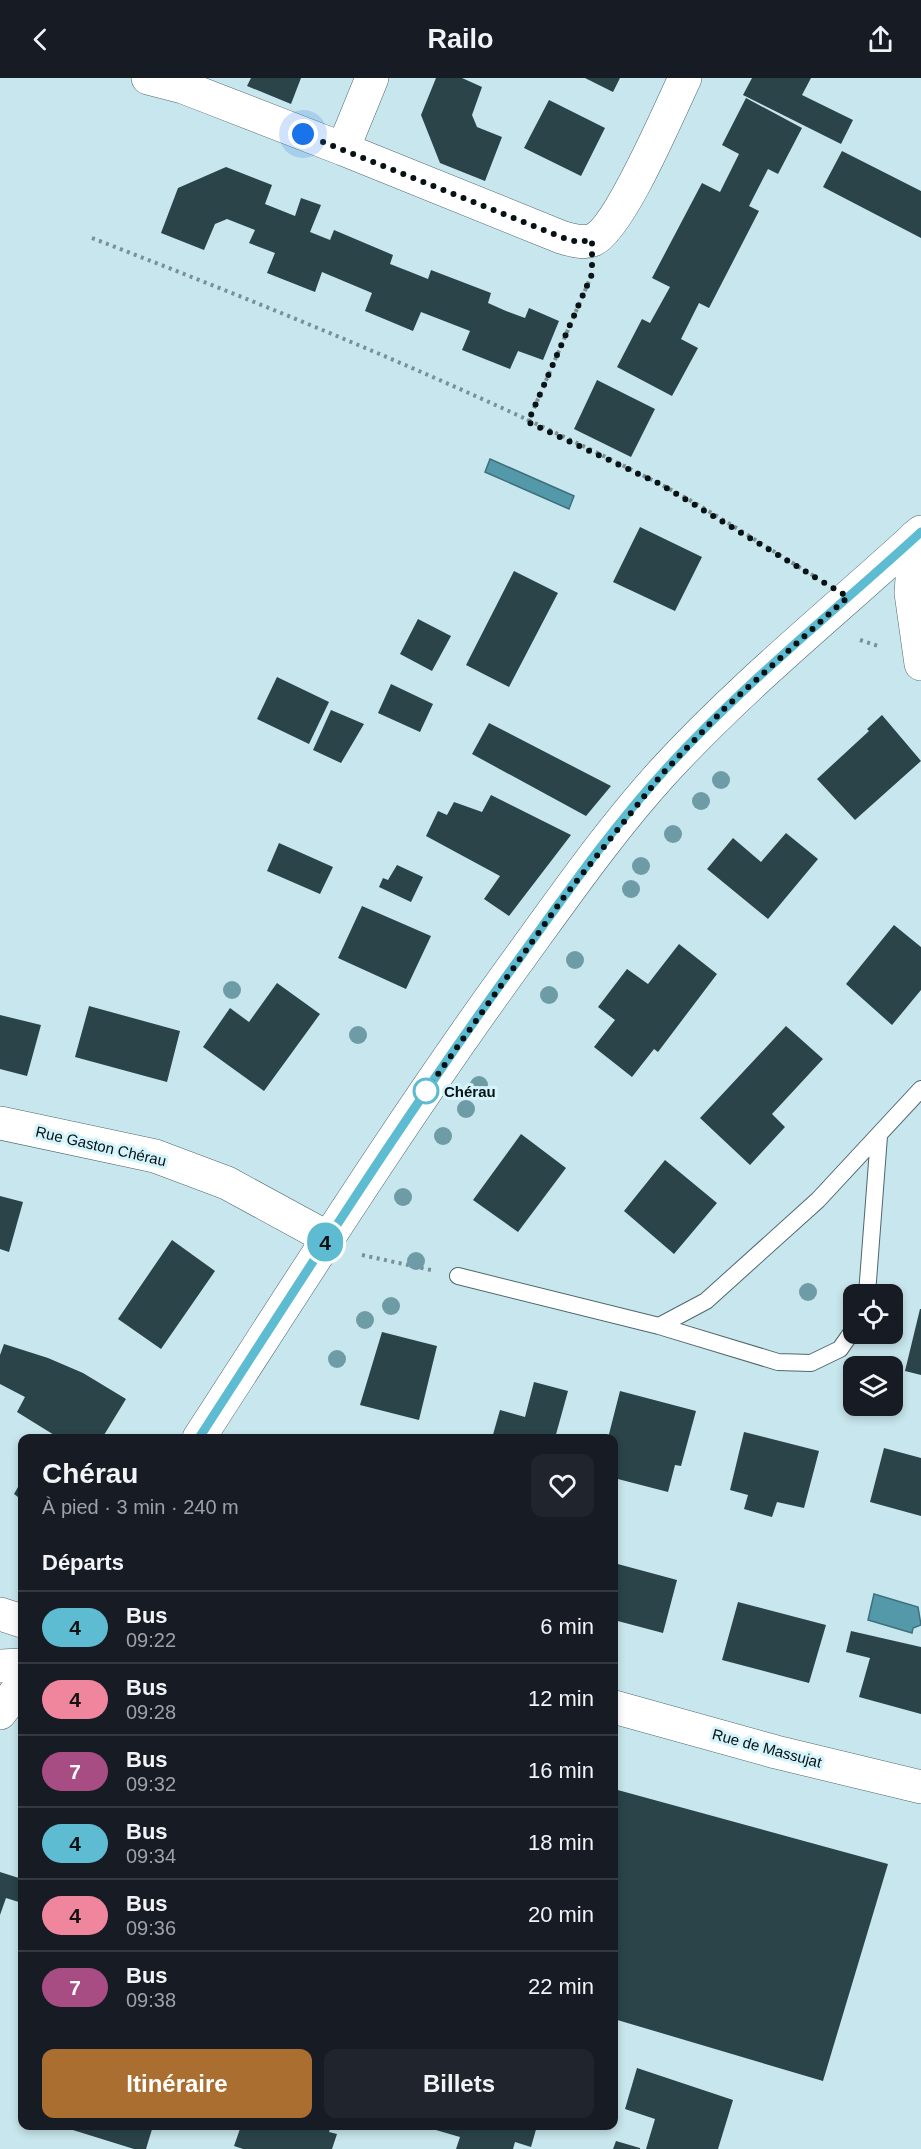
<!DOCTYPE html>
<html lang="fr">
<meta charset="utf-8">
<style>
body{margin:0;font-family:Arial,sans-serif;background:#20242c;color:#f1f3f6;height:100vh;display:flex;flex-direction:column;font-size:22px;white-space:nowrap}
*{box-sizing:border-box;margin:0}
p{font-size:20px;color:#9ea1a6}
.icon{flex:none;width:33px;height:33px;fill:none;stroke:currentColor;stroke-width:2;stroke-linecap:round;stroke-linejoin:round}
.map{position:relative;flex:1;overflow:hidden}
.sheet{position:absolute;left:18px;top:1356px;width:600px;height:696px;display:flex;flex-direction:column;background:#171b24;border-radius:12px;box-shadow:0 3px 9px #0003}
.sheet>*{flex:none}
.badge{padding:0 12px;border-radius:20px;font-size:21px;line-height:39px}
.fabs{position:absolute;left:843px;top:1206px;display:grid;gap:12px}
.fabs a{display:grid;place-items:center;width:60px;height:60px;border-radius:12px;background:#171b24;box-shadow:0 3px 9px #0003;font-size:30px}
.you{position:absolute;width:30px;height:30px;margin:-15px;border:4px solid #fff;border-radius:50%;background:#1a73e8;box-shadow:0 0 0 9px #1a73e833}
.map>.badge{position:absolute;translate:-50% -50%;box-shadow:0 0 0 3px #fff}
h2{padding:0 24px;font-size:22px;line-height:54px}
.round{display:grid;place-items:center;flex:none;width:63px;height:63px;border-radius:12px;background:#20242c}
.overview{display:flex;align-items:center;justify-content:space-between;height:102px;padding:0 24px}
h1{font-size:28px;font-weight:600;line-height:45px}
.primary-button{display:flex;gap:12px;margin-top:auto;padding:12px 24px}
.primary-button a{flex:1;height:69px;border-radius:12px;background:#aa6e30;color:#fff;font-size:24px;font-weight:600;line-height:69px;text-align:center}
.primary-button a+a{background:#20242c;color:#f1f3f6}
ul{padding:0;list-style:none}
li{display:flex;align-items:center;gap:18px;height:72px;padding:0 24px;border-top:2px solid #363941}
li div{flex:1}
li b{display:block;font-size:22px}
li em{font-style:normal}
li .badge{min-width:66px;font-weight:700;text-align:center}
header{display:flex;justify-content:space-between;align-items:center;height:78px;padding:0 24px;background:#171b24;font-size:27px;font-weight:600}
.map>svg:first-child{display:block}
.water{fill:#5499a9;stroke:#3d707c;stroke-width:1.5}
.building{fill:#2a444a}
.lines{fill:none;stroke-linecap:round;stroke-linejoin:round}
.service-casing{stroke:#4d686e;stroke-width:18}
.minor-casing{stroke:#4d686e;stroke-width:34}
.tertiary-casing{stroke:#4d686e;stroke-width:34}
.secondary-casing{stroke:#4d686e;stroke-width:34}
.path{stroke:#799095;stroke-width:4;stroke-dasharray:3 4.5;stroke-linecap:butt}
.service{stroke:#fff;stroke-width:16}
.minor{stroke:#fff;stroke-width:33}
.tertiary{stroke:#fff;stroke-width:33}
.secondary{stroke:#fff;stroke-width:33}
.tree{fill:#6e9ca6}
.line-casing{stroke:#fff;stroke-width:14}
.line{stroke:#5dbcd2;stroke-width:9}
.walk{stroke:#071214;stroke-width:6;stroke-dasharray:0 10.8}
.stop-dot{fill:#fff;stroke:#5dbcd2;stroke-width:3}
.labels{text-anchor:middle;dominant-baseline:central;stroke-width:6;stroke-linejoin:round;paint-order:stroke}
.stop-label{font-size:15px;font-weight:bold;fill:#071214;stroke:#d5f3fb;text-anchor:start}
.street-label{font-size:15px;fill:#071214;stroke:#d5f3fb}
</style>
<header><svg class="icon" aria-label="back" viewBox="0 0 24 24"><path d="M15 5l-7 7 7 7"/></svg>Railo<svg class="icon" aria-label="share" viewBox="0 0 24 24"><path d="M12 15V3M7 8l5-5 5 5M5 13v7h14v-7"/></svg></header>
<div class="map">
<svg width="921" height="2071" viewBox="0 0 921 2071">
<rect width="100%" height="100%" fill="#c8e6ed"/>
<path class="water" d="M 490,381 L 574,418 L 569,431 L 485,394 Z
M 874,1516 L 918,1529 L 921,1547 L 913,1550 L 912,1555 L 868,1542 Z"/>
<path class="building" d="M 251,0 L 301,0 L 291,26 L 247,8 Z
M 436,0 L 462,0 L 482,9 L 472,37 L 477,49 L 502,59 L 485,103 L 440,85 L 421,37 Z
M 585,0 L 620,0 L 613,14 Z
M 752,0 L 811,0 L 802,17 L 853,42 L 841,66 L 743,17 Z
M 746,20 L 802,50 L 778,96 L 768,91 L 749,128 L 759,133 L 709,230 L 699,225 L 681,261 L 698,270 L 672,318 L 617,289 L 642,241 L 650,245 L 670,209 L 652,200 L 702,105 L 720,114 L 739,76 L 722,67 Z
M 549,22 L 605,50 L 581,98 L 524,70 Z
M 842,73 L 921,113 L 921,160 L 823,109 Z
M 226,89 L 272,107 L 265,126 L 295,138 L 301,120 L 321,127 L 310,154 L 330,162 L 334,152 L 393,177 L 390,186 L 408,193 L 428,201 L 431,192 L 491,215 L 488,225 L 506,233 L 525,240 L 529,230 L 559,243 L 543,282 L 518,273 L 510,291 L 462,272 L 470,253 L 421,234 L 413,253 L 365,233 L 372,215 L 322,194 L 315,214 L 267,195 L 275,175 L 249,165 L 255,152 L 227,141 L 215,146 L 204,172 L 161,155 L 178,110 Z
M 597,302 L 655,331 L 631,379 L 574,351 Z
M 640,449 L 702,479 L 675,533 L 613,504 Z
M 514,493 L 558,515 L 509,609 L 466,587 Z
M 418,541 L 451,558 L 432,593 L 400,576 Z
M 277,599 L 329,624 L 309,666 L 257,641 Z
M 391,606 L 433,626 L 420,654 L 378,635 Z
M 331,632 L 364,646 L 341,685 L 313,672 Z
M 882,637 L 921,683 L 855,742 L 817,701 L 869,653 L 867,651 Z
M 489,645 L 611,708 L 586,738 L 472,676 Z
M 491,717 L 571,757 L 509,838 L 484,821 L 500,798 L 426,758 L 438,733 L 447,737 L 454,724 L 482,734 Z
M 786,755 L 818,781 L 768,841 L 707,791 L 733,760 L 761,784 Z
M 279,765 L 333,789 L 320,816 L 267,793 Z
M 397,787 L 423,799 L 411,824 L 379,809 L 383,800 L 388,802 Z
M 362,828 L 431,858 L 406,911 L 338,880 Z
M 894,847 L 921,869 L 921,912 L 892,947 L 846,906 Z
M 679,866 L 717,896 L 658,974 L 654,971 L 632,999 L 594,969 L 615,942 L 598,929 L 627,891 L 648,906 Z
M 277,905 L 320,936 L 264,1013 L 203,969 L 230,930 L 249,944 Z
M 89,928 L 180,953 L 167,1004 L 75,979 Z
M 0,937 L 41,947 L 27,998 L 0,991 Z
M 786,948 L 823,981 L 772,1036 L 785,1049 L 750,1087 L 700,1040 Z
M 521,1056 L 566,1090 L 518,1154 L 473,1122 Z
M 665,1082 L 717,1125 L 674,1176 L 624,1133 Z
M 0,1118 L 23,1124 L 9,1174 L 0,1171 Z
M 172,1162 L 215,1193 L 161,1271 L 118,1241 Z
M 920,1231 L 921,1231 L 921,1297 L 905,1293 Z
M 382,1254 L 437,1268 L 419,1342 L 360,1327 Z
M 4,1266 L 48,1280 L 83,1295 L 126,1321 L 104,1357 L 110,1360 L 59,1360 L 17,1334 L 25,1319 L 0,1306 L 0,1277 Z
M 534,1304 L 568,1313 L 555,1360 L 492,1360 L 500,1332 L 525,1339 Z
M 620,1313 L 696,1333 L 681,1388 L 675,1387 L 668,1414 L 614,1400 L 614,1360 L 608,1360 Z
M 744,1354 L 819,1373 L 804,1430 L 777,1424 L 772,1439 L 744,1431 L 748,1417 L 730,1412 Z
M 884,1370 L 921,1380 L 921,1438 L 870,1424 Z
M 22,1402 L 22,1422 L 14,1416 Z
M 614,1485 L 677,1502 L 663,1555 L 614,1542 Z
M 738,1524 L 826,1547 L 809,1605 L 722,1582 Z
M 851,1553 L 921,1569 L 921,1636 L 859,1619 L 870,1580 L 846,1574 Z
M 614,1711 L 888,1786 L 823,2003 L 614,1941 Z
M 0,1794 L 22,1801 L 22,1825 L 6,1820 L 0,1837 Z
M 637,1990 L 733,2022 L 718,2071 L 646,2071 L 655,2041 L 625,2031 Z
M 60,2048 L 88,2048 L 102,2052 L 104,2048 L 153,2048 L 146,2071 L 134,2071 Z
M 241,2048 L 331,2048 L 329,2054 L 337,2056 L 332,2071 L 243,2071 L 234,2068 Z
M 430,2048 L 537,2048 L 531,2069 L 515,2064 L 513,2071 L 456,2071 L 460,2059 L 429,2050 Z
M 616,2063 L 640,2070 L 640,2071 L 613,2071 Z"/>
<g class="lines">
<defs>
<path id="service" d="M 458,1198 L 659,1248 L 778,1284 L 811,1285 L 840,1271 L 854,1251
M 867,1216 L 879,1058
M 659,1248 L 706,1223 L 818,1122 L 921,1011"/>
<path id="minor" d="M 148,0 L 183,9 L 343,71 L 372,0
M 343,71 L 561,159 C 571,162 583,166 593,162 C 620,150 670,31 685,0
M 915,459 L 911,515 L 921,586
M 0,1045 L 155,1078 L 227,1105 L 328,1160"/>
<path id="tertiary" d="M 0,1536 L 22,1543
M 0,1588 L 22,1587
M 614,1629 L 776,1674 L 921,1709"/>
<path id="secondary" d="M 199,1360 C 304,1198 407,1034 521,878 C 566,816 612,750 664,693 C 744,606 835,533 921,454
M 0,1635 L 22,1606"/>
</defs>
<use href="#service" class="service-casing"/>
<use href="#minor" class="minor-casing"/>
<use href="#tertiary" class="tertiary-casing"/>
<use href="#secondary" class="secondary-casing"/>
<path class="path" d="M 92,160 C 283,234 475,312 658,405 C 711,432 762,467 814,498
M 528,344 L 590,201
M 860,562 L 878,568
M 362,1177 L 431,1192"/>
<use href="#service" class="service"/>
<use href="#minor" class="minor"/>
<use href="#tertiary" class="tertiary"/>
<use href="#secondary" class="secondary"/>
</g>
<g class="tree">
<circle cx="721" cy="702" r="9"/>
<circle cx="701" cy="723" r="9"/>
<circle cx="673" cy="756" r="9"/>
<circle cx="641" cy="788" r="9"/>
<circle cx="631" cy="811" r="9"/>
<circle cx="575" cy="882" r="9"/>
<circle cx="232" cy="912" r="9"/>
<circle cx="549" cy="917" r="9"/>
<circle cx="358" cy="957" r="9"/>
<circle cx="479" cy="1007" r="9"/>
<circle cx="466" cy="1031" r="9"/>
<circle cx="443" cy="1058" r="9"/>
<circle cx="403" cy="1119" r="9"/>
<circle cx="416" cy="1183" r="9"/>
<circle cx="808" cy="1214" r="9"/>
<circle cx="391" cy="1228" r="9"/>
<circle cx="365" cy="1242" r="9"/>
<circle cx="337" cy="1281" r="9"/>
</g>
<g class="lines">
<defs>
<path id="line" d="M 199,1360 C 304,1198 407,1034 521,878 C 566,816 612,750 664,693 C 743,606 835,533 921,454"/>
</defs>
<use href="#line" class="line-casing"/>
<use href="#line" class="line"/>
<path class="walk" d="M 303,56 L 561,159 L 577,164 L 592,162 L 592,196 L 528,344 L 660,406 L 848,519 L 725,630 L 662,696 L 564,819 L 426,1013"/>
</g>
<circle class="stop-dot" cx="426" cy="1013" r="12"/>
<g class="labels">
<g class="stop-label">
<text x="444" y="1013">Chérau</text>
</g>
<g class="street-label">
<text transform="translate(101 1068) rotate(13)">Rue Gaston Chérau</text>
<text transform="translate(767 1670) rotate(15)">Rue de Massujat</text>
</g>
</g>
</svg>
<div class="fabs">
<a><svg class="icon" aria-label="locate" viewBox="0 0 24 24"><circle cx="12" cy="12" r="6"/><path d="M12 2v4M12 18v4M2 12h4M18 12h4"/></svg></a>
<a><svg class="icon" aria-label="layers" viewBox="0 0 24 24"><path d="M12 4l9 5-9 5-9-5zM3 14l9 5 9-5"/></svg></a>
</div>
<div class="you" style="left:303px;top:56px"></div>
<b class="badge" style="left:325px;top:1164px;background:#5dbcd2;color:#111">4</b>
<section class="sheet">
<div class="overview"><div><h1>Chérau</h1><p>À pied · 3 min · 240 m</p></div><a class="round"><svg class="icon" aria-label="heart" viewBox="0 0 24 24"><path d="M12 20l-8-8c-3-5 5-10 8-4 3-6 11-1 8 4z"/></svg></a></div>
<h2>Départs</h2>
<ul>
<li><span class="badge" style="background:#5dbcd2;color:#111">4</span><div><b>Bus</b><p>09:22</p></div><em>6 min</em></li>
<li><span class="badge" style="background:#f0869d;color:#111">4</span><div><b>Bus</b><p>09:28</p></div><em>12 min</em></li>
<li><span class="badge" style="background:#a84d84;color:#fff">7</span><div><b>Bus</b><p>09:32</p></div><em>16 min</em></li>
<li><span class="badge" style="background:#5dbcd2;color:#111">4</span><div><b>Bus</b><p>09:34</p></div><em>18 min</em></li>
<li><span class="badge" style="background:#f0869d;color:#111">4</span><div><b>Bus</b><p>09:36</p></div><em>20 min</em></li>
<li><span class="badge" style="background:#a84d84;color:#fff">7</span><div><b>Bus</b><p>09:38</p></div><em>22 min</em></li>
</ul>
<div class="primary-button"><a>Itinéraire</a><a>Billets</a></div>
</section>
</div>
